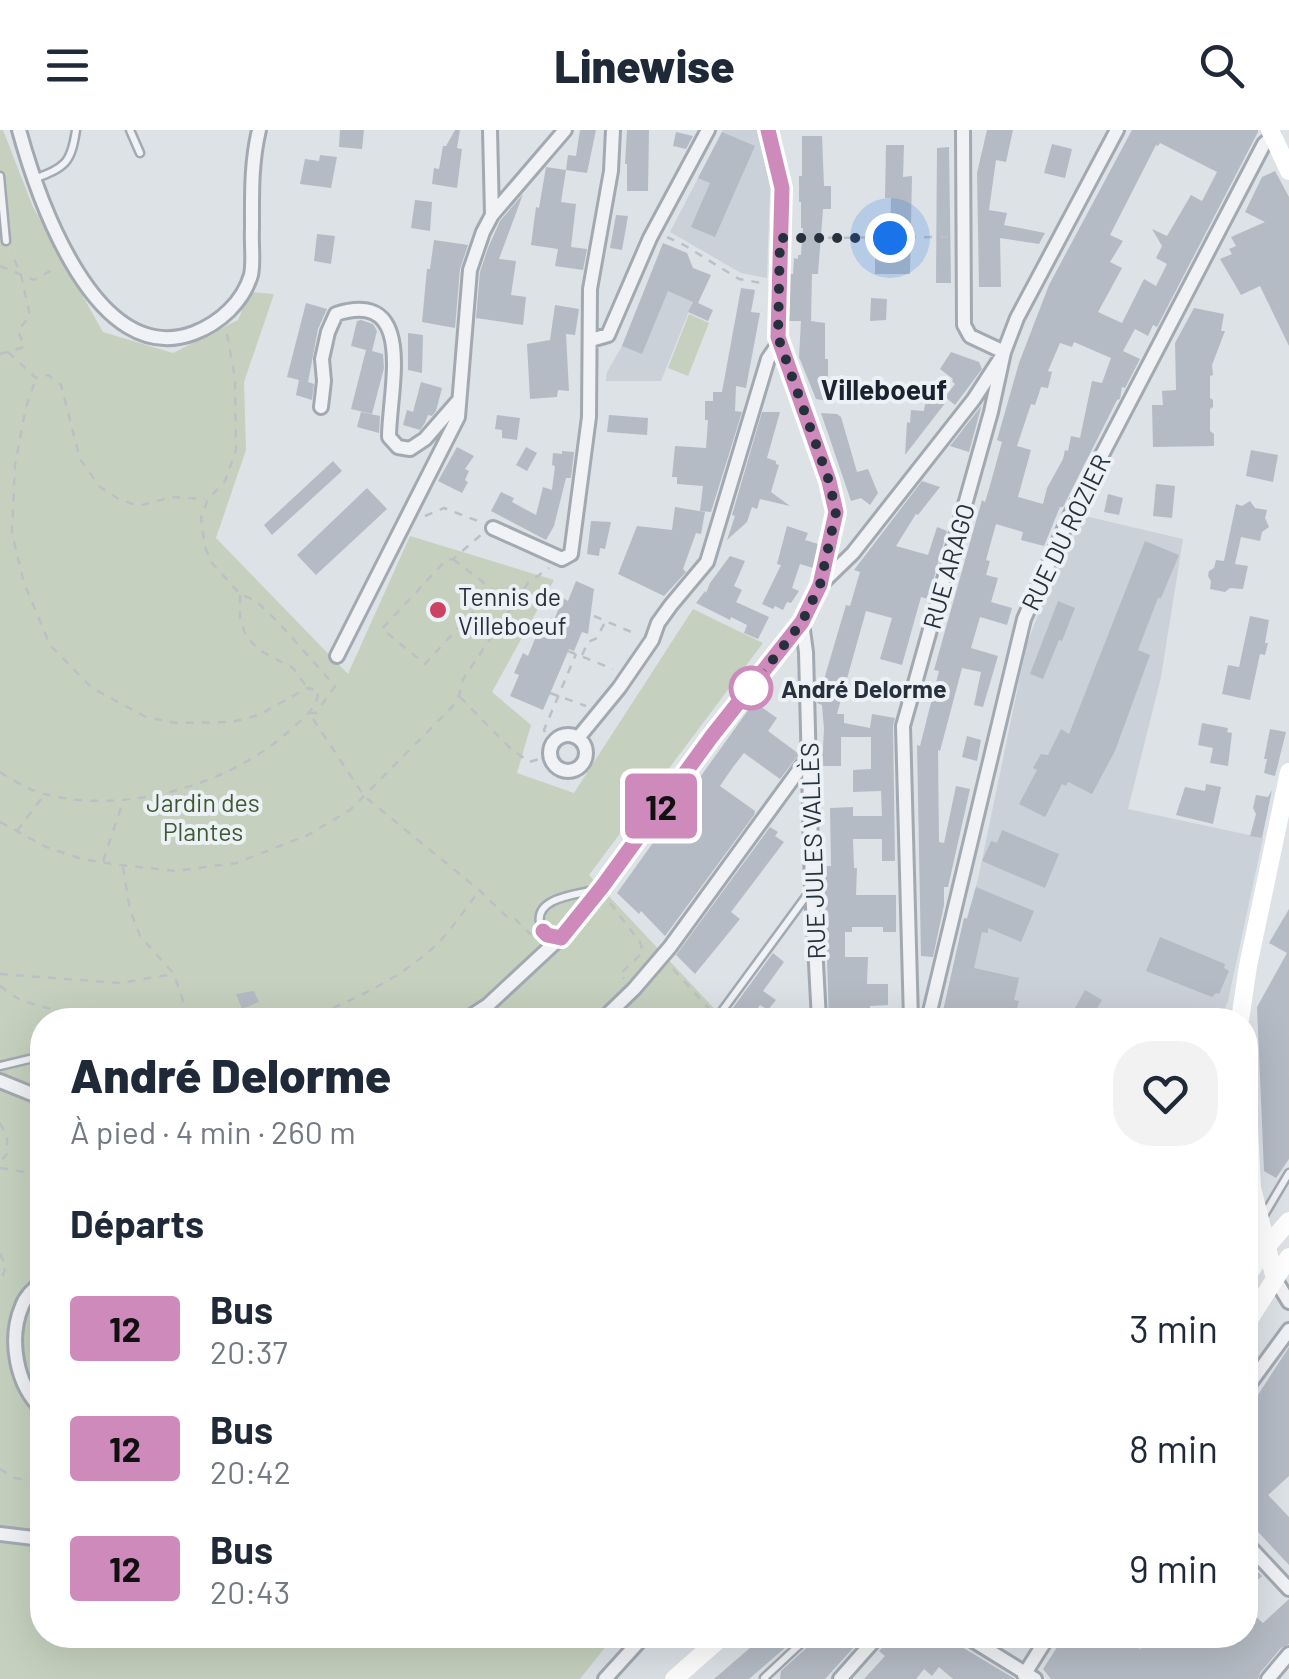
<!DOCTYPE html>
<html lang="fr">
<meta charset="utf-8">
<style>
body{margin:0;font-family:Barlow,sans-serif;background:#f2f2f3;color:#1f2937;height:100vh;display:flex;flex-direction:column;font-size:38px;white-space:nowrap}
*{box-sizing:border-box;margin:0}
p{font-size:32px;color:#747a83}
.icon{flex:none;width:55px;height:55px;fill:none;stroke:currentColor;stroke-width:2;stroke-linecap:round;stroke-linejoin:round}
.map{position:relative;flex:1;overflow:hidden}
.sheet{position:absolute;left:30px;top:878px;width:1228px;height:640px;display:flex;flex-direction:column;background:#fff;border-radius:40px;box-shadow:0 10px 40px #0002}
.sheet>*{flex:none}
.badge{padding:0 20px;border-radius:8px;font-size:35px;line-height:65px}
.you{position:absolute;width:50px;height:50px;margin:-25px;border:8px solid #fff;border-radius:50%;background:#1a73e8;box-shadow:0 0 0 15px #1a73e833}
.map>.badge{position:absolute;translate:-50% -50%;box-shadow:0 0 0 5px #fff}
h2{padding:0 40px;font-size:38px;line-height:90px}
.round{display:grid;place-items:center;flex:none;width:105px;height:105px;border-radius:40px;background:#f2f2f3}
.head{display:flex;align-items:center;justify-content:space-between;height:170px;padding:0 40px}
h1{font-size:48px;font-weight:800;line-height:75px}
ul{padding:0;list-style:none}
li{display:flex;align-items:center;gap:30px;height:120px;padding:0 40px}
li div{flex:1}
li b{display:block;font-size:38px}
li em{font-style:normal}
li .badge{min-width:110px;font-weight:700;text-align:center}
header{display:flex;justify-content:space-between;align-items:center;height:130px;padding:0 40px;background:#fff;font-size:45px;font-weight:800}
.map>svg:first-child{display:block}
.built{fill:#cbd1d9}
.green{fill:#c5d1be}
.building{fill:#b4bbc4;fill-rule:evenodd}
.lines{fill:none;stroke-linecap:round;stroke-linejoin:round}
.lane-casing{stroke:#a3a9b1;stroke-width:11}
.street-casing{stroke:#a3a9b1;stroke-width:18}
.path{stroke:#bcc0c5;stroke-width:2.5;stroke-dasharray:8 8;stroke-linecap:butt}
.lane{stroke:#f0f2f5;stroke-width:6}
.street{stroke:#f0f2f5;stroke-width:12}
.secondary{stroke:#fff;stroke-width:18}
.line-casing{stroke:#fff;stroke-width:22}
.line{stroke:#ce8abb;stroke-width:15}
.walk{stroke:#27313d;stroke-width:10;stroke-dasharray:0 18}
.poi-dot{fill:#cd4163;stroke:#ecf1f5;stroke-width:4}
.stop-dot{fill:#fff;stroke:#ce8abb;stroke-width:5}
.labels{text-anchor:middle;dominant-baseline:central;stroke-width:8;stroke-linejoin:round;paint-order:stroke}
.street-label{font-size:25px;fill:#27313d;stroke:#ecf1f5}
.poi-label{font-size:25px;fill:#27313d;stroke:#ecf1f5;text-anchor:start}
.stop-label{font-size:25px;font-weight:bold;fill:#27313d;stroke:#ecf1f5;text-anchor:start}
.park-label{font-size:25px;fill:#3e5934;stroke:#ecf1f5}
.neighbourhood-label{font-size:28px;font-weight:bold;fill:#19222e;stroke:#ecf1f5}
</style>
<header><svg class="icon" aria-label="menu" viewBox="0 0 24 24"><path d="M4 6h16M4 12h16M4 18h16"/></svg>Linewise<svg class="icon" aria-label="search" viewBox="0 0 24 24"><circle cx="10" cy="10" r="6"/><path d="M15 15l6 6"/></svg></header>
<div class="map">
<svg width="1289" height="1549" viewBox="0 0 1289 1549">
<rect width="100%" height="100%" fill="#dde2e7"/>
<path class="built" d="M 723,0 L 758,0 L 770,58 L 767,148 L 741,143 L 670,102 Z
M 651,145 L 693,171 L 661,251 L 606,251 L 607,242 L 622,216 Z
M 1085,386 L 1183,409 L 1161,547 L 1128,679 L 1263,708 L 1228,871 L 1220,890 L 1031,890 L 1017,882 L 1012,883 L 986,878 L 985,883 L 976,890 L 941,890 L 964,788 L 967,788 L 978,749 L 1027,513 L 1050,455 Z"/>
<path class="green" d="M 0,0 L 3,0 L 33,77 L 103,202 L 173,223 L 238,190 L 250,162 L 274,164 L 244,252 L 246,320 L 216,408 L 348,544 L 410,406 L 554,450 L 492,562 L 531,595 L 517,643 L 574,663 L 693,479 L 763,513 L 589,745 L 725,890 L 42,890 L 42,1505 L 615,1505 L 580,1549 L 0,1549 Z
M 689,184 L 709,193 L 688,246 L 668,238 Z"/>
<path class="building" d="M 340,0 L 364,0 L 362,19 L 339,17 Z
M 455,0 L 460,0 L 457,18 L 462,19 L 457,58 L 432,54 L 434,38 L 439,39 L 443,16 L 446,16 Z
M 580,0 L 596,0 L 587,43 L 566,40 L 568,25 L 576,26 Z
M 627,0 L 649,0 L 648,61 L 627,61 L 627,34 L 625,34 Z
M 987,0 L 1013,0 L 1006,32 L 996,30 L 989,80 L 1007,83 L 1004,95 L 1045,103 L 1039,114 L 1000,108 L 1001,157 L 979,157 L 977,43 Z
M 1132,0 L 1258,0 L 1258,2 L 1157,197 L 1153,195 L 1148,206 L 1135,199 L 1123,221 L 1140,229 L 1125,258 L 1122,257 L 1120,269 L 1117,270 L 1063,377 L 1060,377 L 1044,416 L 1021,410 L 1023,402 L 996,394 L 986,430 L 990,431 L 986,445 L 998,448 L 991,472 L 1012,478 L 1007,495 L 980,487 L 971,518 L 998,526 L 983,577 L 974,575 L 981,542 L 962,538 L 940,621 L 938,620 L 939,712 L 944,713 L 956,656 L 970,659 L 948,757 L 944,757 L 944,775 L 933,827 L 921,826 L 917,615 L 920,616 L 939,541 L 934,540 L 982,370 L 985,372 L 989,359 L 1002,312 L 997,310 L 1019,233 L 1049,155 ZM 1160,13 L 1217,42 L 1202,71 L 1191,65 L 1167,106 L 1152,99 L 1162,116 L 1156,128 L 1167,134 L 1156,156 L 1144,149 L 1122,193 L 1098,182 L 1122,138 L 1110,132 L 1123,111 L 1110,105 L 1156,15 L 1158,16 ZM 1074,212 L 1111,228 L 1102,253 L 1092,251 L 1080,308 L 1071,306 L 1068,321 L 1065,320 L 1063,329 L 1047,358 L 1043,374 L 1018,367 L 1031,320 L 1017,316 L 1031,274 L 1035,275 L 1041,257 L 1048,258 L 1052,242 L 1048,241 L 1060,213 L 1072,217 Z
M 676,2 L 693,6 L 686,19 L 673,16 Z
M 722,2 L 755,16 L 715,107 L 691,97 L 710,53 L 698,48 Z
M 802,6 L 822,6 L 824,56 L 831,56 L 831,79 L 823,79 L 818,144 L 812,144 L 811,191 L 825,193 L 825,229 L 828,229 L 828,248 L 835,248 L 832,272 L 816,269 L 799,227 L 801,191 L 788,191 L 790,144 L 793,144 L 794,128 L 798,129 L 798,125 L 801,125 L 803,98 L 801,98 L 801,72 L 799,72 L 799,46 L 802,46 Z
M 1052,14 L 1072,19 L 1065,48 L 1044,43 Z
M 886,15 L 904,15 L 903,47 L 912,46 L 910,144 L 875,144 L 875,111 L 890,111 L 891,68 L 885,68 Z
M 949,17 L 951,153 L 936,153 L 937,18 Z
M 320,25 L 337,27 L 331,58 L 300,54 L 305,29 L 319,31 Z
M 546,37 L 566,40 L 561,72 L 576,74 L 571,117 L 587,119 L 583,140 L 555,136 L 558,119 L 531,115 L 536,77 L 539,78 Z
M 1275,41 L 1289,67 L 1289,216 L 1260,156 L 1241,165 L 1220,129 L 1232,124 L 1229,119 L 1236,116 L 1231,107 L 1265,92 L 1245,82 L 1262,47 Z
M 523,64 L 499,129 L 516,131 L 511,165 L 526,167 L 523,195 L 476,188 L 480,142 L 488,118 L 500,91 Z
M 415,70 L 432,72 L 430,101 L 411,98 Z
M 616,85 L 628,86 L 622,120 L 610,118 Z
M 317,104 L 335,106 L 331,134 L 314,131 Z
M 434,110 L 468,115 L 460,139 L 455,198 L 422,192 L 427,139 L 430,139 Z
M 663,113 L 687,123 L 693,138 L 711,145 L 698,173 L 713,180 L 708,191 L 688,182 L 693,172 L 668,161 L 642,224 L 622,216 Z
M 741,158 L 755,160 L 751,182 L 760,183 L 746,258 L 736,256 L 735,281 L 742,282 L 711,382 L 700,381 L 703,356 L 677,354 L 677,347 L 672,347 L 675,316 L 706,318 L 708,290 L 705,290 L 705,271 L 713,271 L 713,262 L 722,262 Z
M 871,168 L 887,169 L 886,190 L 870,191 Z
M 306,173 L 327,179 L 318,199 L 308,252 L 314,254 L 312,270 L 296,265 L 299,250 L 287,247 Z
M 555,175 L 579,179 L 575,205 L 566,204 L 569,261 L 558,260 L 557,267 L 530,269 L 527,214 L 550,210 Z
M 1194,178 L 1224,184 L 1221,201 L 1225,201 L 1212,235 L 1213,245 L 1210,246 L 1210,268 L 1213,270 L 1213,277 L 1210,279 L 1210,301 L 1214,304 L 1214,316 L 1153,317 L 1152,275 L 1163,275 L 1162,261 L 1176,260 L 1175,213 Z
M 361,190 L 373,194 L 377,201 L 372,221 L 383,224 L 384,238 L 372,284 L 351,279 L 366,220 L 351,216 L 357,191 Z
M 408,203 L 423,205 L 422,243 L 408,240 Z
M 951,222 L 979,232 L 982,239 L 955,275 L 945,267 L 955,254 L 952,251 L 953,249 L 940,239 Z
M 421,252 L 442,258 L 436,281 L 432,286 L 428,285 L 425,293 L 420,300 L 403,295 L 407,280 L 413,282 Z
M 926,268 L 946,272 L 905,325 L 907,292 L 910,293 L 911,280 L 924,281 Z
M 982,274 L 969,322 L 950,316 L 982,275 Z
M 361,282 L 380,286 L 379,303 L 357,297 Z
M 762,282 L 780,282 L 767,328 L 776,331 L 776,334 L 779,335 L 771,362 L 790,376 L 760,369 L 757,379 L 752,377 L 747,392 L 727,410 L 735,386 L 732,385 Z
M 821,283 L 837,284 L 841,287 L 857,342 L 868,339 L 878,363 L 870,375 L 861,368 L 851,371 Z
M 497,285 L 520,288 L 517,310 L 502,308 L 502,300 L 495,299 Z
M 609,285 L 648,288 L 647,305 L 607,302 Z
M 457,317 L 474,326 L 465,339 L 469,341 L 465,350 L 468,352 L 462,363 L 438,351 Z
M 526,317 L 537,323 L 527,341 L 516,335 Z
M 1251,320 L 1278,325 L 1273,352 L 1246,346 Z
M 562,321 L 574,322 L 571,348 L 566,348 L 554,396 L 546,410 L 491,381 L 501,362 L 514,368 L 512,372 L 536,385 L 543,357 L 552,360 L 555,336 L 552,335 L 553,323 L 562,324 Z
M 333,331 L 342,341 L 272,405 L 264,395 Z
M 922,351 L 940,357 L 918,385 L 916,384 L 896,416 L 928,425 L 937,397 L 947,401 L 928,469 L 921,467 L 902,535 L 880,529 L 892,488 L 866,481 L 837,584 L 844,584 L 844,593 L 870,598 L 872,584 L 895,588 L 893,596 L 895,731 L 882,731 L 882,709 L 853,709 L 854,738 L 857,738 L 856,765 L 896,765 L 896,802 L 883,802 L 883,797 L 852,797 L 852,802 L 845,802 L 845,827 L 868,827 L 867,854 L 888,854 L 888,875 L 870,876 L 870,879 L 856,880 L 856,890 L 829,890 L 824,736 L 831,736 L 830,678 L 853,677 L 853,686 L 882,686 L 881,661 L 853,662 L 853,640 L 871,639 L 871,607 L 841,607 L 841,636 L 822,636 L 824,599 L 822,575 L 817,573 L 846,475 L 850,476 L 860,442 L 854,440 Z
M 1156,354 L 1175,356 L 1172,388 L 1153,386 Z
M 367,358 L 387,379 L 316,445 L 297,425 Z
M 1108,364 L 1123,368 L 1119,385 L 1104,382 Z
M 1250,371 L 1255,378 L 1267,380 L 1265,388 L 1269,397 L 1262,402 L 1260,411 L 1241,407 L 1235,434 L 1248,436 L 1243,459 L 1230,458 L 1225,462 L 1210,459 L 1211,451 L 1208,446 L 1209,441 L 1214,438 L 1216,430 L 1224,431 L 1236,374 L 1242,376 Z
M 675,377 L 705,382 L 701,404 L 696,403 L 683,439 L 686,442 L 664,466 L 618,444 L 637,396 L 672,400 Z
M 591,391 L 611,392 L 605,419 L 600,418 L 599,426 L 587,424 Z
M 787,396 L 808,403 L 805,410 L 818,414 L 813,438 L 800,434 L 792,458 L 799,461 L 791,473 L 787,472 L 783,480 L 775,476 L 773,479 L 762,474 L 781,435 L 777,434 Z
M 1145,411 L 1179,425 L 1161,468 L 1158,468 L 1138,520 L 1150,525 L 1115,621 L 1092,664 L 1068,652 L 1066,656 L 1062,654 L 1045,687 L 1019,674 L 1037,640 L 1033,638 L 1041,624 L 1048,625 L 1061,599 L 1069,604 Z
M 730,426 L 745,431 L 734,456 L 742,460 L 736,472 L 769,487 L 758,509 L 744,503 L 747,495 L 731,487 L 730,490 L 696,473 L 705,461 L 706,463 L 710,453 Z
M 576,451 L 594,459 L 588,504 L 582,502 L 574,521 L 569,519 L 543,580 L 510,566 L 519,545 L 514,543 L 523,523 L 528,526 L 537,504 L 541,507 L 550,488 L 554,490 L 563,468 L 568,471 Z
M 1058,471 L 1075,478 L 1062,511 L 1059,510 L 1043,549 L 1030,544 Z
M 1250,486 L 1269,490 L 1265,513 L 1268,513 L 1265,525 L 1260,524 L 1250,570 L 1222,564 L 1228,535 L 1239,537 Z
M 754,572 L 777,588 L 768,601 L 799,624 L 780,649 L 744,623 L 733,637 L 720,656 L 755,681 L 754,685 L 665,806 L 641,781 L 639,784 L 617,763 Z
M 1202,593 L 1228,598 L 1227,602 L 1232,603 L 1228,636 L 1210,633 L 1213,618 L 1198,615 Z
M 1270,599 L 1286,602 L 1275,646 L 1264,643 L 1267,629 L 1264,629 Z
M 967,606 L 981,610 L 977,631 L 962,627 Z
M 1206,654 L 1221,657 L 1213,694 L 1176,685 L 1185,657 L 1205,661 Z
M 1272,660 L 1262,708 L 1250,706 L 1256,684 L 1253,678 L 1256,665 L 1268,667 Z
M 770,697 L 778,702 L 775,706 L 784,712 L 731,782 L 740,789 L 695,844 L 676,825 Z
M 1002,700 L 1059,724 L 1045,758 L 982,731 L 991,711 L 997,713 Z
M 976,757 L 1034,781 L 1021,812 L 988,798 L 988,803 L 982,802 L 974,838 L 1019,848 L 1014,870 L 1019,871 L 1016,884 L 990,879 L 976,890 L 941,890 L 964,788 L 967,789 Z
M 1289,779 L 1289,1029 L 1276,1048 L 1264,1041 L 1257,877 L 1287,823 L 1269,813 Z
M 1160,807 L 1225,834 L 1224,838 L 1229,841 L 1219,864 L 1216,863 L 1212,867 L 1146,841 Z
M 773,823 L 784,832 L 763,861 L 776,870 L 768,880 L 760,875 L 749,890 L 737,890 L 730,882 Z
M 1085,860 L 1102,870 L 1090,890 L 1068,890 Z
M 254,861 L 259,872 L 242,879 L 236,864 Z
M 1289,1217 L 1289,1346 L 1268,1365 L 1289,1387 L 1289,1435 L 1245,1388 L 1245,1285 Z
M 1245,1429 L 1262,1446 L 1245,1461 Z
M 1289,1469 L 1289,1514 L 1281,1518 L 1260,1543 L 1258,1549 L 1051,1549 L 1043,1539 L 1065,1505 L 1118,1505 L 1140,1519 L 1152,1505 L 1245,1505 L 1245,1477 L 1263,1493 Z
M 765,1505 L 800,1505 L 749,1549 L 714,1549 Z
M 817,1505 L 865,1505 L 825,1549 L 780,1549 L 781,1541 L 815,1510 Z
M 894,1505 L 942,1505 L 1015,1549 L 953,1549 L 939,1537 L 932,1546 L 924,1539 L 916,1549 L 864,1549 L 885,1526 L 879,1521 Z"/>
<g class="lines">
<defs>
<path id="lane" d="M 130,0 L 140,23
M 0,46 L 6,111
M 34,49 C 65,37 71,34 76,0
M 557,808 C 548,806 542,803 540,793 C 535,766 580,765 597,759
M 722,881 L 810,761
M 186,890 L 194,885
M 0,936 L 42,926
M 1264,1085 L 1289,1043
M 1245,1115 L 1257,1095
M 765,1549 L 764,1548 L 810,1505"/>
<path id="street" d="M 19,0 C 38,69 96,240 194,203 C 220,193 243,172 251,145 C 254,131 251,113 252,99 C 252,64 251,34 259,0
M 490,0 L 492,85
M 768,0 L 782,58 L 778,207 L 829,351 L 836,383 L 820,453
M 963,0 L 964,195 L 970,206 L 1004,222
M 591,210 L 608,205 L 650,108 L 708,0
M 321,277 L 324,251 L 322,229 L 328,202 L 336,184 C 418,158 389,261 389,307 L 398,317 L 410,319 L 425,309 L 459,270
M 493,398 L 562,429 L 571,424 L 589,287 L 590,159 L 611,41 L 613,0
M 802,493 L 806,522 L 812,758 L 819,890
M 337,526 L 458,287 L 470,140 L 483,102 L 492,85 L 565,0
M550 623a18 18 0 1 1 36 0a18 18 0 1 1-36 0Z
M 578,608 L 619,558 L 652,510 L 658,493 L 671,475 L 707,432 L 768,229 L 779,213
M 465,890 L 488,875 L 561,807 L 600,760 L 712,607 L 802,493 L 820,455 L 853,423 L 974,269 L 1000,229
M 602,890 L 634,859 L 670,817 L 807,629
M 911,890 L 903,596 L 991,282 L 1004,222 L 1017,188 L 1117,0
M 928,890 L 1024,489 L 1070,386 L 1264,14 L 1273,6
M 0,951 L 42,968
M 1275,1149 L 1289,1172
M 42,1152 C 34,1159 26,1165 22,1176 C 8,1209 16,1255 42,1279
M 1245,1260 L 1289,1200
M 0,1404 L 42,1409
M 1245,1412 L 1289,1459
M 964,1505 L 1035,1549
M 1024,1545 L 1049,1505
M 605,1549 L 645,1505
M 840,1549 L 879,1505
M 1268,1549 L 1289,1524"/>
</defs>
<use href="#lane" class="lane-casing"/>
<use href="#street" class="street-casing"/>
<path class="path" d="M 667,107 L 684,115 L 739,149 L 767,154
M 796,108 L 948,107
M 0,136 L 34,150 L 57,137
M 227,204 L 235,248 L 236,320 L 225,351 L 208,369 L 201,388 L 205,417 L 212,433 L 240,464 L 256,471 L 279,493 L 335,556 L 316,583 L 309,583 L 364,666 L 479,760 L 508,788 L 514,788 L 531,805
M 8,222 L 36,248 L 48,245 L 61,255 L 80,329 L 100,357 L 117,368 L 138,376 L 172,367 L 205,369
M 0,224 L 24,217 L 18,200 L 30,186 L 21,145 L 11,122
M 425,386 L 444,378 L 483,393
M 453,429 L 493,460 L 425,534 L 382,499 L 446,430 L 453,429 L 482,404
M 240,465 L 240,488 L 246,506 L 259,520 L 293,538 L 306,556
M 594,486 L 636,504
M 568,521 L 613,539
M 582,525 L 588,512 L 597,508 L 605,492
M 550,563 L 586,576
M 460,567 L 509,617 L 529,632 L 550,626
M 551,617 L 544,600 L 576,524
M 0,642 C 14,651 32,662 49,665 C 126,684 229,655 288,602 C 300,591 319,578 318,560 L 307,558 L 259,585 L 232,592 L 176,593 L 146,587 L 92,558 L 50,515 L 24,453 L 12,403 L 15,335 L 26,277 L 36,248
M 0,692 L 46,717 L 82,729 L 112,734 L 175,741 L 236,733 L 308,705 L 350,680 L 453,576 L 459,566 L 463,549 L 528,453 L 549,438
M 17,701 L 44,665
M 103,731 L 123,672
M 123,737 L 130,780 L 140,806 L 174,844 L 185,877
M 610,773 L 640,812 L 643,822 L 620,844 L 624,849
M 673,839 L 711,881
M 0,844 L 120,853 L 174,844
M 0,856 L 20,870 L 88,890
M 303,890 C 351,871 395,852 434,817 C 451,801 465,779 479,761
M 638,890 L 639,876
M 0,993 L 7,1007 L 7,1024 L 0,1032
M 0,1038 L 42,1045
M 0,1124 L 6,1136 L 0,1154
M 0,1339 L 15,1348 L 42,1352
M 248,1505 L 254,1513 L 266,1510"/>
<use href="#lane" class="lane"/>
<use href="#street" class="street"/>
<path class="secondary" d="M 1270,0 L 1289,41
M 1240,890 L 1248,836 L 1289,642
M 1245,914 L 1252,1058 L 1275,1149
M 1245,1149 L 1267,1116 L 1289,1091
M 1245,1196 L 1289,1127
M 674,1549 L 724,1505"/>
</g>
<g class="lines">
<defs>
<path id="line" d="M 543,801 L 547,805 L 561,808 L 602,757 L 712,606 L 802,492 L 820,455 L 836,382 L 829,351 L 778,207 L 782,58 L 768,0"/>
</defs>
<use href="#line" class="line-casing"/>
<use href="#line" class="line"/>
<path class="walk" d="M 751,558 L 802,492 L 820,455 L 836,382 L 829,351 L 778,207 L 780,108 L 890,108"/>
</g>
<circle class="poi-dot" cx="438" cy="480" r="10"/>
<circle class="stop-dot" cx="751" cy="558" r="20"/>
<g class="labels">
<g class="street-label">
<text transform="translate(1065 402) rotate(-64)">RUE DU ROZIER</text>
<text transform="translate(948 436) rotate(-74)">RUE ARAGO</text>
<text transform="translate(812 721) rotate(-92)">RUE JULES VALLÈS</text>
</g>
<g class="poi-label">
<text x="458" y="466">Tennis de<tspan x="458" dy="29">Villeboeuf</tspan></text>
</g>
<g class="stop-label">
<text x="781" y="558">André Delorme</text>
</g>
<g class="park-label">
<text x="203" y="672">Jardin des<tspan x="203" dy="29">Plantes</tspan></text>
</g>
<g class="neighbourhood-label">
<text x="884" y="259">Villeboeuf</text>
</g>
</g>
</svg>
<div class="you" style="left:890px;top:108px"></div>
<b class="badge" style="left:661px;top:676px;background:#ce8abb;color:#111">12</b>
<section class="sheet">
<div class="head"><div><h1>André Delorme</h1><p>À pied · 4 min · 260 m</p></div><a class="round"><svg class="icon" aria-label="heart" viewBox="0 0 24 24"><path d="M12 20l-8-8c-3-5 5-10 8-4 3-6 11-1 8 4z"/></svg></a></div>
<h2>Départs</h2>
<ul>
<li><span class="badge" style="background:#ce8abb;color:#111">12</span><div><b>Bus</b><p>20:37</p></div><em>3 min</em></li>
<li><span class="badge" style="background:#ce8abb;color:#111">12</span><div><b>Bus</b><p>20:42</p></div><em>8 min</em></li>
<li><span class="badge" style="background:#ce8abb;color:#111">12</span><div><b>Bus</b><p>20:43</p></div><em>9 min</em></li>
</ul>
</section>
</div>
